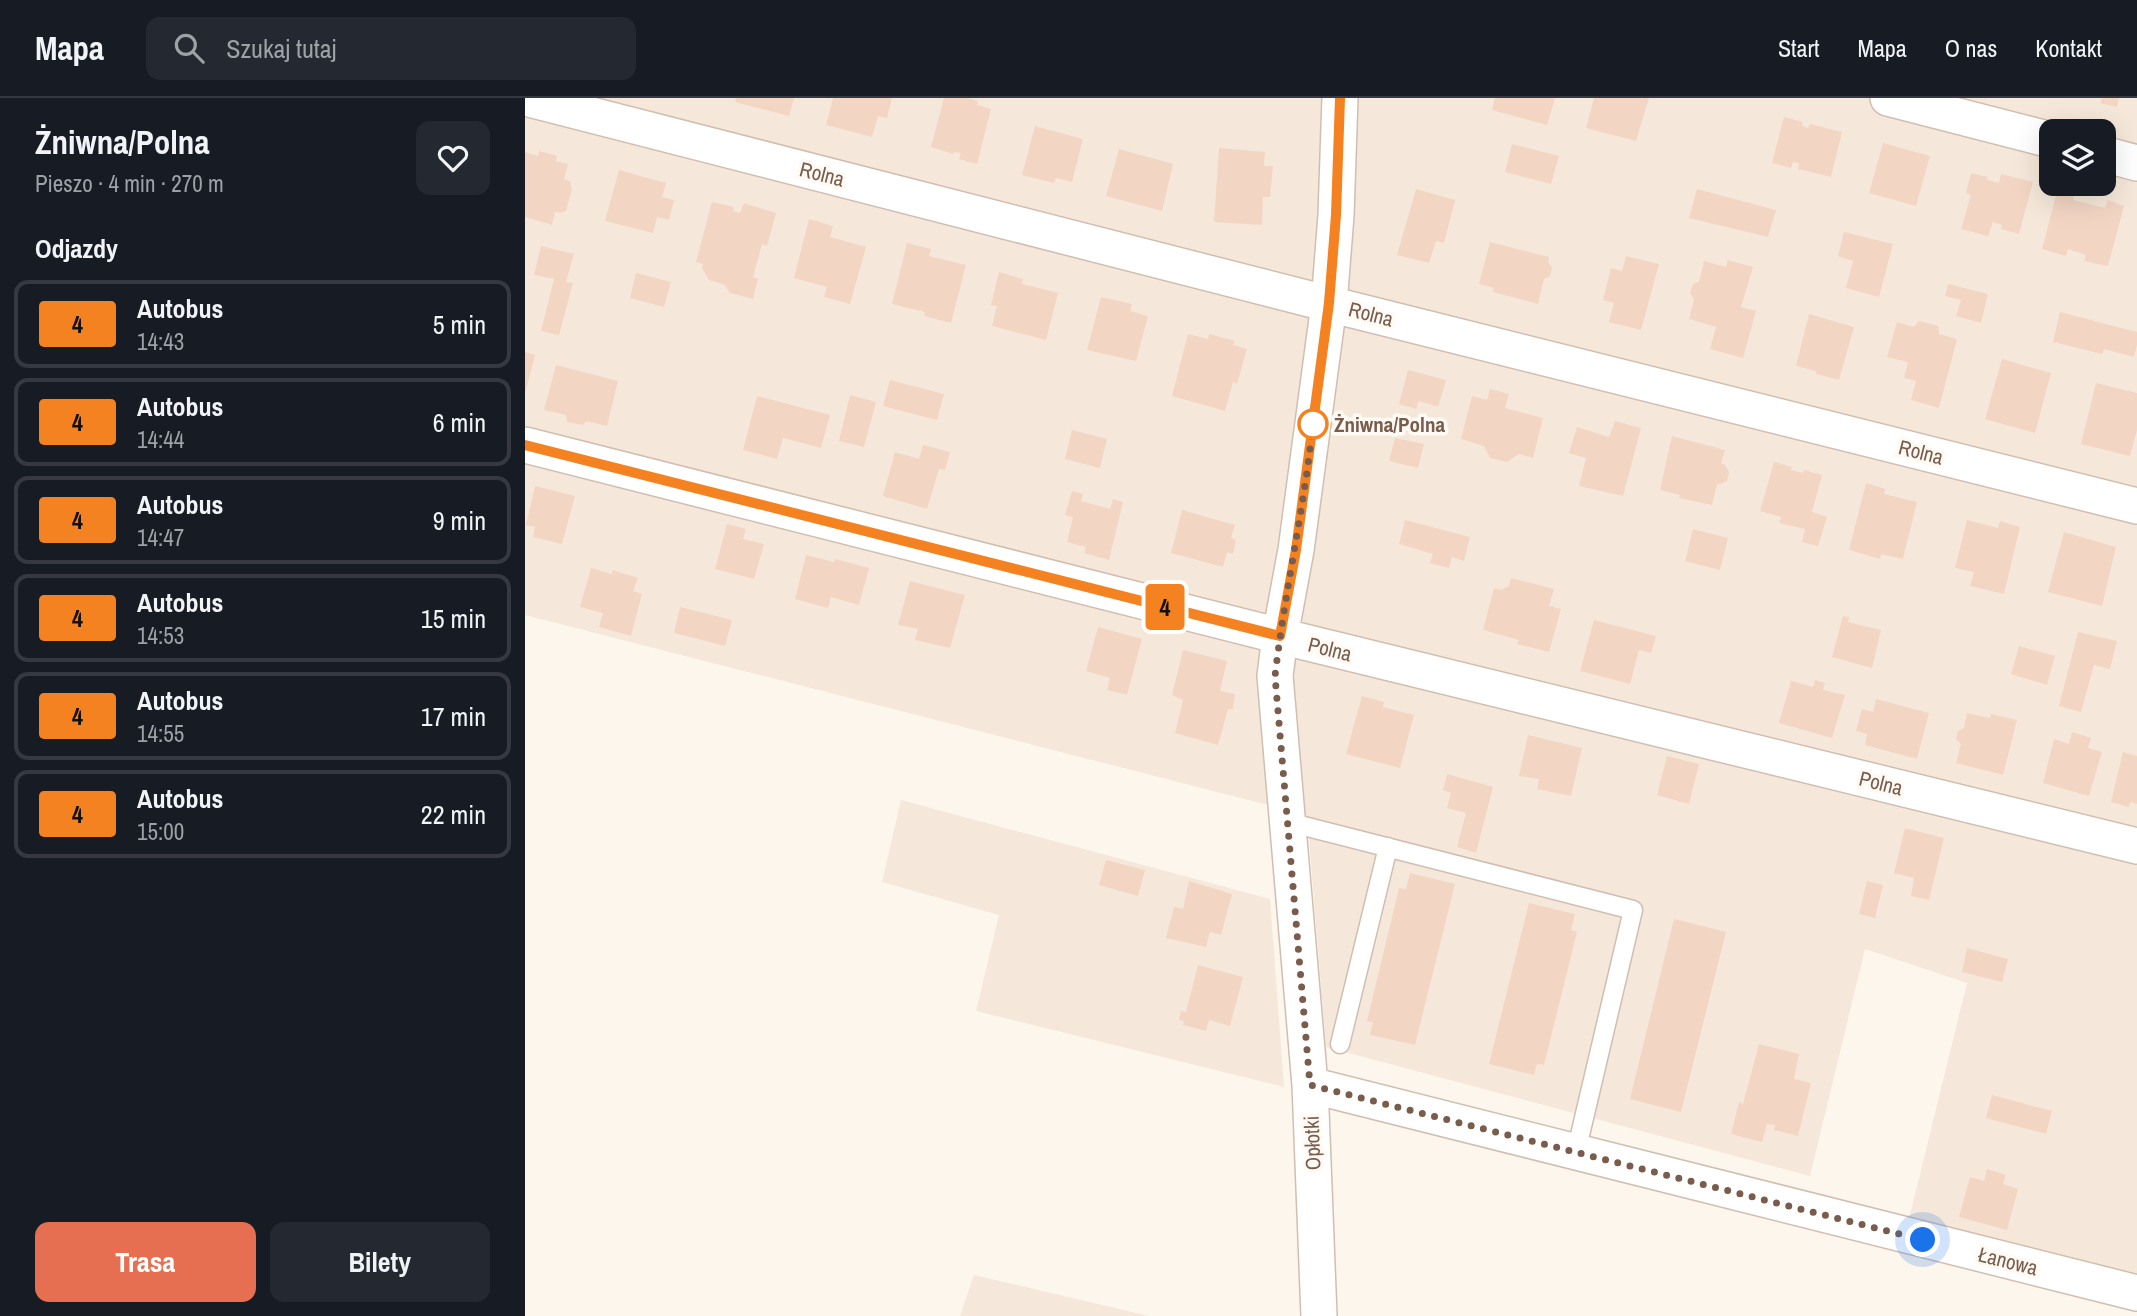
<!DOCTYPE html>
<html lang="pl">
<meta charset="utf-8">
<style>
body{margin:0;font-family:"Archivo Narrow",sans-serif;background:#242831;color:#f1f3f6;height:100vh;display:flex;flex-direction:column;font-size:26px;white-space:nowrap}
*{box-sizing:border-box;margin:0}
p{font-size:23px;color:#9ea1a6}
.icon{flex:none;width:38px;height:38px;fill:none;stroke:currentColor;stroke-width:2;stroke-linecap:round;stroke-linejoin:round}
.map{position:relative;flex:1;overflow:hidden}
.sheet{display:flex;flex-direction:column;background:#171b24;width:525px}
.sheet>*{flex:none}
.badge{padding:0 14px;border-radius:5px;font-size:24px;line-height:46px}
.tools{position:absolute;left:1514px;top:21px;display:grid;gap:14px}
.tools a{display:grid;place-items:center;width:77px;height:77px;border-radius:14px;background:#171b24;box-shadow:0 7px 28px #0002;font-size:35px}
.you{position:absolute;width:35px;height:35px;margin:-18px;border:5px solid #fff;border-radius:50%;background:#1a73e8;box-shadow:0 0 0 10px #1a73e833}
.map>.badge{position:absolute;translate:-50% -50%;box-shadow:0 0 0 4px #fff}
h2{padding:0 35px;font-size:26px;line-height:63px}
.round{display:grid;place-items:center;flex:none;width:74px;height:74px;border-radius:14px;background:#242831}
.head{display:flex;align-items:center;justify-content:space-between;height:119px;padding:0 35px}
h1{font-size:33px;font-weight:700;line-height:52px}
.primary-button{display:flex;gap:14px;margin-top:auto;padding:14px 35px}
.primary-button a{flex:1;height:80px;border-radius:14px;background:#e76f51;color:#fff;font-size:28px;font-weight:700;line-height:80px;text-align:center}
.primary-button a+a{background:#242831;color:#f1f3f6}
ul{padding:0;list-style:none}
li{display:flex;align-items:center;gap:21px;height:88px;margin:0 14px 10px;padding:0 21px;border:4px solid #363941;border-radius:14px}
li div{flex:1}
li b{display:block;font-size:26px}
li em{font-style:normal}
li .badge{min-width:77px;font-weight:700;text-align:center}
header{display:flex;align-items:center;gap:42px;box-sizing:border-box;height:98px;padding:0 35px;background:#171b24;border-bottom:2px solid #363941}
header strong{font-size:33px}
nav{display:flex;gap:38px;margin-inline-start:auto;font-size:24px}
.search{width:490px;height:63px;background:#242831;display:flex;align-items:center;gap:18px;box-sizing:border-box;padding:0 24px;border-radius:14px;color:#9ea1a6;font-size:26px}
main{display:flex;flex:1;min-height:0}
.map>svg:first-child{display:block}
.residential{fill:#f5e8da;fill-rule:evenodd}
.building{fill:#f3d5c3}
.lines{fill:none;stroke-linecap:round;stroke-linejoin:round}
.lane-casing{stroke:#d1beb0;stroke-width:21}
.street-casing{stroke:#d1beb0;stroke-width:38}
.lane{stroke:#fff;stroke-width:18}
.street{stroke:#fff;stroke-width:35}
.line-casing{stroke:#fff;stroke-width:16}
.line{stroke:#f58220;stroke-width:10}
.walk{stroke:#7a5c4d;stroke-width:7;stroke-dasharray:0 12.6}
.stop-dot{fill:#fff;stroke:#f58220;stroke-width:3.5}
.labels{text-anchor:middle;dominant-baseline:central;stroke-width:7;stroke-linejoin:round;paint-order:stroke}
.street-label{font-size:21px;fill:#7a5c4d;stroke:#fffaf3}
.stop-label{font-size:21px;font-weight:bold;fill:#7a5c4d;stroke:#fffaf3;text-anchor:start}
</style>
<header>
<strong>Mapa</strong>
<div class="search"><svg class="icon" aria-label="search" viewBox="0 0 24 24"><circle cx="10" cy="10" r="6"/><path d="M15 15l6 6"/></svg>Szukaj tutaj</div>
<nav><a>Start</a><a>Mapa</a><a>O nas</a><a>Kontakt</a></nav>
</header>
<main>
<section class="sheet">
<div class="head"><div><h1>Żniwna/Polna</h1><p>Pieszo · 4 min · 270 m</p></div><a class="round"><svg class="icon" aria-label="heart" viewBox="0 0 24 24"><path d="M12 20l-8-8c-3-5 5-10 8-4 3-6 11-1 8 4z"/></svg></a></div>
<h2>Odjazdy</h2>
<ul>
<li><span class="badge" style="background:#f58220;color:#111">4</span><div><b>Autobus</b><p>14:43</p></div><em>5 min</em></li>
<li><span class="badge" style="background:#f58220;color:#111">4</span><div><b>Autobus</b><p>14:44</p></div><em>6 min</em></li>
<li><span class="badge" style="background:#f58220;color:#111">4</span><div><b>Autobus</b><p>14:47</p></div><em>9 min</em></li>
<li><span class="badge" style="background:#f58220;color:#111">4</span><div><b>Autobus</b><p>14:53</p></div><em>15 min</em></li>
<li><span class="badge" style="background:#f58220;color:#111">4</span><div><b>Autobus</b><p>14:55</p></div><em>17 min</em></li>
<li><span class="badge" style="background:#f58220;color:#111">4</span><div><b>Autobus</b><p>15:00</p></div><em>22 min</em></li>
</ul>
<div class="primary-button"><a>Trasa</a><a>Bilety</a></div>
</section>
<div class="map">
<svg width="1612" height="1218" viewBox="0 0 1612 1218">
<rect width="100%" height="100%" fill="#fdf6ec"/>
<path class="residential" d="M 0,0 L 1612,0 L 1612,1179 L 1384,1121 L 1442,885 L 1340,851 L 1285,1078 L 801,949 L 782,717 L 0,517 ZM 1526,33 L 1578,33 L 1578,86 L 1526,86 Z
M 376,702 L 745,801 L 759,989 L 451,913 L 474,817 L 357,784 Z
M 449,1177 L 624,1218 L 435,1218 Z"/>
<path class="building" d="M 211,0 L 269,0 L 264,18 L 210,4 Z
M 308,0 L 367,0 L 362,20 L 353,18 L 347,39 L 301,27 Z
M 419,0 L 443,0 L 453,3 L 452,7 L 466,11 L 452,66 L 434,61 L 436,55 L 429,54 L 428,56 L 406,49 Z
M 970,0 L 1030,0 L 1022,27 L 967,12 Z
M 1069,0 L 1124,0 L 1111,43 L 1061,30 Z
M 1577,0 L 1594,0 L 1592,9 L 1575,5 Z
M 1259,19 L 1278,24 L 1277,28 L 1283,30 L 1285,26 L 1317,34 L 1306,79 L 1273,71 L 1274,65 L 1268,64 L 1266,70 L 1247,65 Z
M 510,28 L 558,41 L 547,84 L 531,80 L 529,85 L 497,77 Z
M 1358,45 L 1405,58 L 1391,108 L 1344,95 Z
M 987,46 L 1034,58 L 1026,86 L 980,74 Z
M 694,50 L 740,54 L 739,68 L 748,68 L 745,99 L 738,99 L 737,127 L 689,124 Z
M 594,51 L 648,66 L 637,113 L 581,98 Z
M 14,53 L 32,58 L 31,63 L 43,66 L 39,81 L 45,83 L 47,91 L 41,113 L 35,115 L 30,114 L 27,127 L 0,119 L 0,54 L 13,58 Z
M 94,72 L 141,85 L 137,99 L 149,102 L 144,122 L 132,119 L 128,135 L 80,123 Z
M 1446,75 L 1463,79 L 1462,82 L 1474,85 L 1476,76 L 1508,84 L 1494,136 L 1476,131 L 1477,127 L 1468,124 L 1463,138 L 1436,131 L 1446,97 L 1441,95 Z
M 1533,90 L 1550,95 L 1548,102 L 1580,110 L 1583,102 L 1599,108 L 1583,168 L 1559,163 L 1561,157 L 1543,151 L 1541,158 L 1517,151 Z
M 891,91 L 930,102 L 919,145 L 911,143 L 904,165 L 872,157 Z
M 1172,91 L 1251,112 L 1243,139 L 1164,120 Z
M 187,104 L 209,109 L 208,113 L 215,115 L 219,105 L 251,115 L 242,148 L 237,146 L 228,179 L 233,181 L 228,201 L 205,195 L 200,187 L 184,182 L 177,170 L 178,166 L 171,164 Z
M 284,121 L 308,128 L 305,139 L 341,149 L 325,206 L 299,199 L 302,189 L 269,180 Z
M 1319,134 L 1368,146 L 1354,199 L 1321,190 L 1328,163 L 1313,158 Z
M 965,144 L 1024,159 L 1023,164 L 1027,169 L 1025,178 L 1019,181 L 1013,206 L 968,194 L 969,190 L 954,186 Z
M 382,145 L 406,151 L 404,158 L 441,167 L 426,225 L 399,218 L 400,214 L 367,206 Z
M 16,148 L 49,156 L 41,184 L 48,185 L 34,237 L 16,233 L 29,181 L 9,177 Z
M 1101,158 L 1134,166 L 1116,232 L 1084,224 L 1089,205 L 1078,202 L 1086,170 L 1097,173 Z
M 1203,162 L 1228,169 L 1216,209 L 1231,213 L 1218,260 L 1185,251 L 1191,229 L 1164,221 L 1169,201 L 1165,195 L 1168,186 L 1174,184 L 1179,163 L 1201,169 Z
M 474,174 L 498,181 L 497,186 L 533,195 L 521,242 L 467,228 L 472,208 L 466,207 Z
M 111,175 L 146,184 L 139,209 L 105,200 Z
M 1423,186 L 1463,196 L 1456,225 L 1431,218 L 1436,202 L 1420,198 Z
M 576,199 L 607,206 L 605,213 L 623,218 L 611,263 L 562,252 Z
M 1535,214 L 1612,234 L 1612,247 L 1609,259 L 1579,251 L 1577,256 L 1528,244 Z
M 1284,216 L 1329,229 L 1314,282 L 1291,276 L 1291,273 L 1271,268 Z
M 1394,223 L 1413,228 L 1414,236 L 1432,241 L 1414,310 L 1386,302 L 1391,283 L 1379,280 L 1383,264 L 1362,259 L 1372,224 L 1389,229 Z
M 663,236 L 683,241 L 684,236 L 710,243 L 708,247 L 722,251 L 712,286 L 708,284 L 700,313 L 647,298 Z
M 0,254 L 10,257 L 1,292 L 0,292 Z
M 1477,261 L 1526,275 L 1510,335 L 1460,321 Z
M 31,267 L 93,283 L 82,328 L 61,323 L 58,327 L 42,324 L 41,317 L 19,312 Z
M 883,272 L 921,282 L 913,309 L 894,303 L 891,311 L 874,306 Z
M 365,282 L 419,296 L 412,322 L 358,308 Z
M 1571,285 L 1612,295 L 1612,332 L 1605,358 L 1556,346 Z
M 965,291 L 984,296 L 980,310 L 1018,320 L 1008,360 L 994,356 L 982,364 L 965,360 L 959,348 L 936,341 L 947,298 L 962,302 Z
M 325,297 L 351,304 L 339,349 L 314,343 Z
M 232,298 L 305,317 L 296,350 L 258,340 L 252,361 L 218,352 Z
M 1090,323 L 1116,330 L 1098,398 L 1054,388 L 1061,360 L 1044,355 L 1052,329 L 1084,339 Z
M 547,332 L 582,341 L 575,370 L 540,361 Z
M 1147,338 L 1200,352 L 1196,365 L 1200,367 L 1204,374 L 1202,383 L 1196,386 L 1192,386 L 1187,407 L 1154,400 L 1155,397 L 1135,392 Z
M 870,340 L 899,346 L 893,370 L 864,363 Z
M 398,347 L 425,354 L 420,372 L 414,371 L 402,411 L 358,398 L 370,354 L 394,361 Z
M 1249,364 L 1267,369 L 1266,372 L 1278,375 L 1279,372 L 1297,377 L 1287,414 L 1302,419 L 1293,448 L 1277,444 L 1280,431 L 1254,425 L 1256,419 L 1235,413 Z
M 1341,385 L 1360,391 L 1359,396 L 1392,404 L 1378,461 L 1356,456 L 1355,461 L 1324,452 Z
M 10,388 L 50,398 L 37,446 L 8,439 L 10,429 L 1,427 Z
M 547,393 L 558,396 L 556,403 L 585,411 L 588,401 L 598,404 L 584,462 L 559,455 L 561,449 L 542,444 L 548,419 L 540,417 Z
M 657,412 L 710,427 L 706,440 L 711,442 L 708,456 L 702,454 L 698,469 L 646,455 Z
M 880,422 L 945,439 L 939,463 L 927,459 L 924,470 L 905,465 L 908,456 L 874,446 Z
M 1442,422 L 1473,430 L 1475,423 L 1495,429 L 1479,496 L 1445,488 L 1449,474 L 1430,470 Z
M 202,426 L 221,431 L 218,441 L 239,446 L 229,481 L 190,471 Z
M 1168,431 L 1203,440 L 1195,472 L 1160,463 Z
M 1539,434 L 1591,449 L 1577,508 L 1523,494 Z
M 281,457 L 309,464 L 310,461 L 344,470 L 334,507 L 306,499 L 303,510 L 270,501 Z
M 66,470 L 87,476 L 88,472 L 113,480 L 108,493 L 117,496 L 106,538 L 74,529 L 78,515 L 55,509 Z
M 986,480 L 1029,491 L 1024,508 L 1036,511 L 1024,554 L 992,546 L 994,542 L 958,532 L 969,490 L 976,492 L 984,488 Z
M 385,483 L 440,497 L 425,550 L 390,542 L 393,531 L 373,527 Z
M 155,509 L 207,522 L 200,548 L 149,535 Z
M 1318,518 L 1324,519 L 1323,524 L 1356,532 L 1347,570 L 1307,559 Z
M 1069,522 L 1131,538 L 1126,555 L 1114,552 L 1105,586 L 1055,573 Z
M 573,529 L 617,541 L 602,597 L 582,592 L 585,580 L 561,573 Z
M 1553,534 L 1592,543 L 1585,571 L 1569,567 L 1556,614 L 1534,608 Z
M 1494,548 L 1530,558 L 1522,587 L 1486,576 Z
M 658,552 L 702,563 L 695,593 L 710,596 L 708,611 L 703,611 L 693,647 L 650,635 L 658,602 L 647,597 Z
M 1290,582 L 1300,585 L 1298,592 L 1320,597 L 1307,640 L 1254,625 L 1266,583 L 1288,589 Z
M 837,598 L 859,604 L 858,609 L 889,617 L 875,670 L 821,656 Z
M 1351,601 L 1404,615 L 1392,661 L 1340,647 L 1342,636 L 1331,633 L 1337,611 L 1348,614 Z
M 1442,615 L 1465,620 L 1466,616 L 1492,622 L 1478,677 L 1431,665 L 1436,646 L 1431,641 L 1433,633 L 1439,630 Z
M 1547,634 L 1566,640 L 1563,650 L 1577,654 L 1564,698 L 1518,685 L 1529,641 L 1544,646 Z
M 1003,637 L 1057,650 L 1046,698 L 1012,691 L 1014,681 L 994,678 Z
M 1598,654 L 1612,658 L 1612,706 L 1605,704 L 1604,709 L 1586,704 Z
M 1142,658 L 1174,666 L 1164,706 L 1132,697 Z
M 922,676 L 968,689 L 951,755 L 932,749 L 941,715 L 922,710 L 926,695 L 918,692 Z
M 1380,730 L 1419,740 L 1404,802 L 1386,798 L 1389,780 L 1369,775 Z
M 581,762 L 620,772 L 613,798 L 574,787 Z
M 885,775 L 930,786 L 890,947 L 845,937 L 848,924 L 842,923 L 874,790 L 881,791 Z
M 664,783 L 707,796 L 696,837 L 685,834 L 681,849 L 641,840 L 649,809 L 658,811 Z
M 1342,783 L 1358,787 L 1350,820 L 1334,816 Z
M 1004,805 L 1050,816 L 1046,832 L 1052,834 L 1019,967 L 1012,966 L 1009,977 L 964,966 Z
M 1149,821 L 1201,834 L 1156,1014 L 1105,1001 Z
M 1442,850 L 1483,861 L 1477,884 L 1437,874 Z
M 673,867 L 718,879 L 705,928 L 684,922 L 681,933 L 658,927 L 659,923 L 654,922 L 656,913 L 661,914 Z
M 1234,946 L 1274,956 L 1269,981 L 1286,985 L 1273,1038 L 1249,1032 L 1250,1027 L 1242,1026 L 1237,1044 L 1206,1036 L 1214,1004 L 1218,1006 Z
M 1467,997 L 1527,1013 L 1521,1036 L 1461,1020 Z
M 1462,1071 L 1481,1077 L 1478,1086 L 1493,1091 L 1482,1132 L 1434,1119 L 1445,1079 L 1459,1083 Z"/>
<g class="lines">
<defs>
<path id="lane" d="M 763,724 L 1108,812 L 1051,1054
M 815,946 L 863,749"/>
<path id="street" d="M 0,0 L 804,206 L 1612,408
M 1363,0 L 1526,42
M 1578,56 L 1612,65
M 0,347 L 755,538 L 1612,748
M 785,987 L 1612,1195
M 794,1218 L 785,987 L 750,578 L 755,538 L 771,452 L 804,206 L 811,117 L 815,0"/>
</defs>
<use href="#lane" class="lane-casing"/>
<use href="#street" class="street-casing"/>
<use href="#lane" class="lane"/>
<use href="#street" class="street"/>
</g>
<g class="lines">
<defs>
<path id="line" d="M 0,347 L 755,538 L 771,452 L 804,205 L 811,117 L 815,0"/>
</defs>
<use href="#line" class="line-casing"/>
<use href="#line" class="line"/>
<path class="walk" d="M 788,326 C 779,410 760,493 750,578 L 785,987 L 1398,1142"/>
</g>
<circle class="stop-dot" cx="788" cy="326" r="14"/>
<g class="labels">
<g class="street-label">
<text transform="translate(297 76) rotate(14)">Rolna</text>
<text transform="translate(846 216) rotate(14)">Rolna</text>
<text transform="translate(1396 354) rotate(14)">Rolna</text>
<text transform="translate(805 551) rotate(14)">Polna</text>
<text transform="translate(1356 685) rotate(14)">Polna</text>
<text transform="translate(787 1045) rotate(-92)">Opłotki</text>
<text transform="translate(1483 1163) rotate(14)">Łanowa</text>
</g>
<g class="stop-label">
<text x="809" y="326">Żniwna/Polna</text>
</g>
</g>
</svg>
<div class="tools">
<a><svg class="icon" aria-label="layers" viewBox="0 0 24 24"><path d="M12 4l9 5-9 5-9-5zM3 14l9 5 9-5"/></svg></a>
</div>
<div class="you" style="left:1398px;top:1142px"></div>
<b class="badge" style="left:640px;top:509px;background:#f58220;color:#111">4</b>
</div>
</main>
